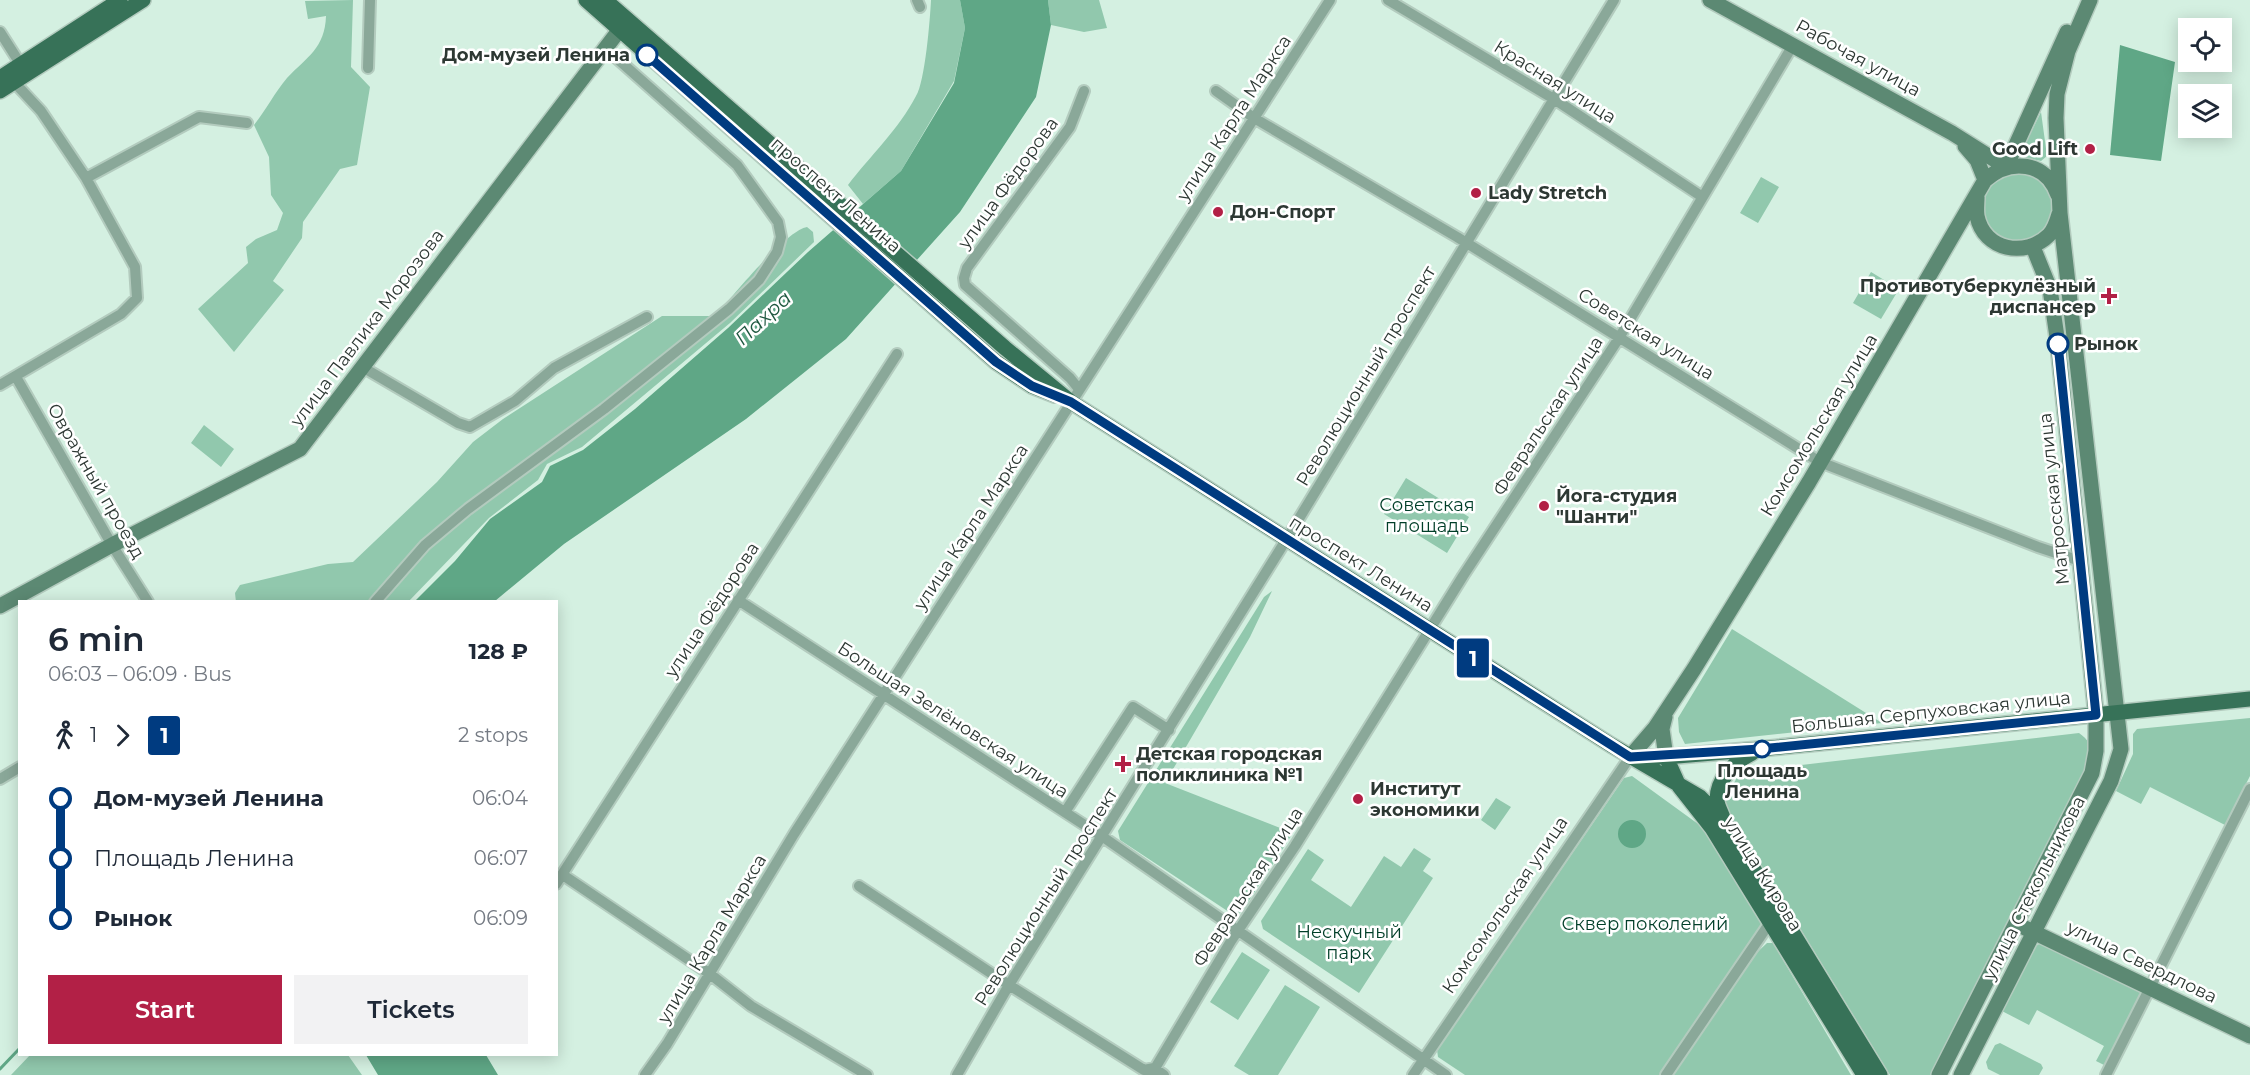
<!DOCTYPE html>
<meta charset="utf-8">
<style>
body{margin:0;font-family:Montserrat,sans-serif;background:#f2f2f3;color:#1f2937;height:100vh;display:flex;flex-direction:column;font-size:22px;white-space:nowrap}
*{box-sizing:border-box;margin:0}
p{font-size:20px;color:#747a83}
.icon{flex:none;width:33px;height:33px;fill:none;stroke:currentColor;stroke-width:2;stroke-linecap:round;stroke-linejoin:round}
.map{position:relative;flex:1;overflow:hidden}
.drawer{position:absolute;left:18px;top:600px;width:540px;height:456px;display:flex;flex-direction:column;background:#fff;border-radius:0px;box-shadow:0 3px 15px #0003}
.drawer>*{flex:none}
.badge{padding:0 12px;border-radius:4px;font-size:21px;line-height:39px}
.buttons{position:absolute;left:2178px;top:18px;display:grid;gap:12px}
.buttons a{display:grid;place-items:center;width:54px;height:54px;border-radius:0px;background:#fff;box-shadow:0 3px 15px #0003;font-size:30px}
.map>.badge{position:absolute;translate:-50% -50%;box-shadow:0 0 0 3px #fff}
.legs{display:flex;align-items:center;gap:9px;height:66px;padding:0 30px;font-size:20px}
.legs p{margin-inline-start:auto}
.summary{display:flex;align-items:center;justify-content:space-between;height:102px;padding:0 30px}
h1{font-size:33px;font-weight:600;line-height:45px}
.primary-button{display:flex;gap:12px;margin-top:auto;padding:12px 30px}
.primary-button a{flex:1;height:69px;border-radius:0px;background:#b22046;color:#fff;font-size:24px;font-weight:600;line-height:69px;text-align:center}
.primary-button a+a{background:#f2f2f3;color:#1f2937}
ul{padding:0 30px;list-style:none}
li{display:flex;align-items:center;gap:21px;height:60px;font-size:22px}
li i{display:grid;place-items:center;width:9px;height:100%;margin:0 8px;background:currentColor}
li i::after{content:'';width:15px;height:15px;margin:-8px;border:4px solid;border-radius:50%;background:#fff}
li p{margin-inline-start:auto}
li:first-child i{background:linear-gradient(#0000 50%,currentColor 0)}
li:last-child i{background:linear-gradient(currentColor 50%,#0000 0)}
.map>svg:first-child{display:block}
.green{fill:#91c8ad}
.water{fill:#5fa786}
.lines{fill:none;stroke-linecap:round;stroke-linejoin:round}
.stream{stroke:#5fa786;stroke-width:3}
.street-casing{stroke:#b3cbbe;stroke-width:14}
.secondary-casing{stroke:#b3cbbe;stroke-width:18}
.primary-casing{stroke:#b3cbbe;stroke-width:18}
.street{stroke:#8aa899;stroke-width:10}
.secondary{stroke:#5c8973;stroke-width:15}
.primary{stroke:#377258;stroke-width:15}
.line-1-casing{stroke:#fff;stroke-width:14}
.line-1{stroke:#003b80;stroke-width:9}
.stop-1-dot{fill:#fff;stroke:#003b80;stroke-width:3}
.poi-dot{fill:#b22046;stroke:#fff;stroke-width:2}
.labels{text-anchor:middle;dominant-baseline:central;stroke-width:5;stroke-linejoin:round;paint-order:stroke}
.stop-label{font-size:18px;font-weight:bold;fill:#2d3833;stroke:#fff;text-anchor:end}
.street-label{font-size:18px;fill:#2d3833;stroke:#fff}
.poi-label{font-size:18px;font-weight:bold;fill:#2d3833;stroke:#fff;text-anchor:start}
.park-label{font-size:18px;fill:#003e28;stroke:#fff}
.water-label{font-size:20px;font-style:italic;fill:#1f5840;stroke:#fff}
</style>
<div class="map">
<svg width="2250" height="1075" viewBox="0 0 2250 1075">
<rect width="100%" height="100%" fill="#d4f0e1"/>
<path class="green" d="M 353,0 L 351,67 L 370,87 L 357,165 L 340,169 L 303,222 L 302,238 L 273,281 L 284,290 L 234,352 L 198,309 L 248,263 L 246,247 L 256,239 L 277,230 L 283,213 L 271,195 L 269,157 L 254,125 C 266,110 275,92 287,78 C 307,57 325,48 326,16 L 308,19 L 305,1 Z
M 931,0 L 960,0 L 965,28 L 954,81 L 901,171 L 863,204 L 848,185 C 870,156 899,129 916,96 C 925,81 930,20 931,0 Z
M 1048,0 L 1099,0 L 1107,28 L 1084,32 L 1051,25 Z
M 2041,112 L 2047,156 L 2041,161 L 2019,156 Z
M1984 207a34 34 0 1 1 68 0a34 34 0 1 1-68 0Z
M 1761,177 L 1779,187 L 1758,223 L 1740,213 Z
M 807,227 L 813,232 L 814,242 L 730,323 L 582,447 L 547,464 L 538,480 L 489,518 L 409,601 L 236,602 L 235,593 L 240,585 L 328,564 L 353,562 L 437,482 L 473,442 L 503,419 L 662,316 L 715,316 C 732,297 785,231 807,227 Z
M 1871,272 L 1899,289 L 1881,319 L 1853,303 Z
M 204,425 L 234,449 L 221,467 L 191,443 Z
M 1406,478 L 1469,517 L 1447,553 L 1384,514 Z
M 1272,591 L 1250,637 L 1165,783 L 1293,833 L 1241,913 L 1232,914 L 1120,840 L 1118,831 L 1264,597 Z
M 1732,629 L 1874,718 L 1882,723 L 1685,744 L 1679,732 L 1678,718 Z
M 2250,718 L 2250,776 L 2225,825 L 2150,787 L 2141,804 L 2116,791 L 2133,754 L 2133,734 L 2137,729 Z
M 2079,733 C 2101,748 2088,765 2082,786 L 1933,1075 L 1890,1075 L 1723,803 L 1740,772 Z
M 1632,776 L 1705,829 L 1764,922 L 1660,1075 L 1465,1075 L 1438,1057 L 1437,1050 L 1624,778 Z
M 1496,798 L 1511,807 L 1495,830 L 1481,820 Z
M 1414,848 L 1431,859 L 1423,871 L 1433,878 L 1359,993 L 1263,929 L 1261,921 L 1308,849 L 1324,860 L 1311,880 L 1351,907 L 1384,856 L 1401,867 Z
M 2042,942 L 2145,994 L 2108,1067 L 2096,1061 L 2104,1046 L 2037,1010 L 2029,1025 L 2000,1010 L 2030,950 Z
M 1767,943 L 1773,943 L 1851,1075 L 1671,1075 L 1750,959 Z
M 1242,952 L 1270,970 L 1238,1020 L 1210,1002 Z
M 1285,985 L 1320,1007 L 1278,1075 L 1249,1075 L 1234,1066 Z
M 2000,1043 L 2041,1064 L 2043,1068 L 2039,1075 L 2000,1075 L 1988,1069 L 1986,1062 L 1995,1045 Z
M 31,1054 L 348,1055 L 362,1075 L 11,1075 Z"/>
<path class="water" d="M 960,0 L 1048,0 L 1051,25 L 1036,97 L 960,212 L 846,339 L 746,419 L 564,544 L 495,601 L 414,602 L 455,561 L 490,519 L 542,482 L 550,466 L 583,450 L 635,409 L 728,328 L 808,252 L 901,171 L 954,83 L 965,28 Z
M 2120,45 L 2175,62 L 2161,161 L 2110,155 Z
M1618 834a14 14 0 1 1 28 0a14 14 0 1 1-28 0Z
M 366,1055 L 486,1055 L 498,1075 L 378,1075 Z"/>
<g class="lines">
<path class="stream" d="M 0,1069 L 20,1048"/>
<defs>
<path id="street" d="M 917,0 L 920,7
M 1388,0 L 1554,99 L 1701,196
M 0,32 L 21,65
M 368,68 L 370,0
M 1216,91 L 1254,118 L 1457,237 L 1820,462 L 2038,547 L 2080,561
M 86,178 L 199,117 L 247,123
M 364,368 L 458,423 L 470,427 L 515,401 L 554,368 L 647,317
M 16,377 L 112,545 L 148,602
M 0,385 L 121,314 L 137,298 L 135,267 L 86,178 L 41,111 L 14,82
M 1078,388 L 1070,378 L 965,285 L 964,278 L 967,268 L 1070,127 L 1084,91
M 738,600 L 1103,837 L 1446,1075
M 375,602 L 425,545 L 468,509 L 604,409 L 729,309 L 759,280 L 777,252 L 781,237 L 778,222 L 737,165 L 604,47
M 0,779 L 20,767
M 1065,812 L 1133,707 L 1169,730
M 563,875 L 710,974 L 751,1006 L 867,1075
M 556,884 L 897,354
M 859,886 L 1009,985 L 1144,1070 L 1154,1068 L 1164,1075
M 645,1075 L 667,1044 L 794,834 L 1330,0
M 957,1075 L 1009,985 L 1286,540 L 1614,0
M 1151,1075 L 1231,941 L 1295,846 L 1463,576 L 1619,338 L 1793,45
M 1413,1075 L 1630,757
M 1666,1075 L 1771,921
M 2106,1075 L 2250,789"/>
<path id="secondary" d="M 1710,0 L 1952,133 L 2006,167
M 1965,146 L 1977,160 L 1985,180
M 2006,167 L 2067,32
M 1977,197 C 1977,203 1976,210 1977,216 C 1984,251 2026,258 2049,235 C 2054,230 2057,221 2059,214
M 0,606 L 112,545 L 300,449 L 627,20
M 1665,717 L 1662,729 L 1666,757
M 1630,757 L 1655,728 L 1694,669 L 1809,482 L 1985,180 C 2010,158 2046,161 2058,195
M 2025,928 L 2250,1036
M 1939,1075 L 2092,773 L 2096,751 L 2096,715 L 2058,344 L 2050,289 L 2033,247
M 1961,1075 L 2111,781 L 2121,749 L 2060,213 L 2056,118 L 2057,94 L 2068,51 L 2090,0"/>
<path id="primary" d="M 586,0 L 996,362 L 1032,386 L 1055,395
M 605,0 L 1005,348 L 1071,402 L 1611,745 L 1700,797 L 1724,821 L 1880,1075
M 0,78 L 120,0
M 0,91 L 143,0
M 1630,757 L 1666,757 L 1760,749 L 2250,699
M 1666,757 L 1679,786 L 1712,828 L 1864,1075
M 1723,818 C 1721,812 1717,805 1717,800 C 1717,778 1735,762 1752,753"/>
</defs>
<use href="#street" class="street-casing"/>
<use href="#secondary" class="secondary-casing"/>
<use href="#primary" class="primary-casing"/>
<use href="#street" class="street"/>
<use href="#secondary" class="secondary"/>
<use href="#primary" class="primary"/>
</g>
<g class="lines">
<defs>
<path id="line-1" d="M 647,55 L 996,362 L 1032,386 L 1071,402 L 1630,757 L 1760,749 L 2096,715 L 2058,344"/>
</defs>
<use href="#line-1" class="line-1-casing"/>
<use href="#line-1" class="line-1"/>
</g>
<g class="stop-1-dot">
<circle cx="647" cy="55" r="10"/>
<circle cx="2058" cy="344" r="10"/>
<circle cx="1762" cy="749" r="8"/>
</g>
<g class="poi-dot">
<circle cx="2090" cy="149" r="6"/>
<circle cx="1476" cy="193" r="6"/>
<circle cx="1218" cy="212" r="6"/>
<path d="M2106 287h6v6h6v6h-6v6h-6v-6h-6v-6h6z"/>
<circle cx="1544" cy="506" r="6"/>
<path d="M1120 755h6v6h6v6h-6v6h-6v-6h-6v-6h6z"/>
<circle cx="1358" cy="799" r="6"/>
</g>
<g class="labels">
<g class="stop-label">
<text x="630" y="55">Дом-музей Ленина</text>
<text x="2074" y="344" text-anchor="start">Рынок</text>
<text x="1762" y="771" text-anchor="middle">Площадь<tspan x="1762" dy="21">Ленина</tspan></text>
</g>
<g class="street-label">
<text transform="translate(1858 58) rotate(29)">Рабочая улица</text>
<text transform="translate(1555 82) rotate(32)">Красная улица</text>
<text transform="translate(1234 118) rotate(-57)">улица Карла Маркса</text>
<text transform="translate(1008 183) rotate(-54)">улица Фёдорова</text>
<text transform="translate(836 195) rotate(41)">проспект Ленина</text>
<text transform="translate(367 328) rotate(-53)">улица Павлика Морозова</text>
<text transform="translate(1646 334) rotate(32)">Советская улица</text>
<text transform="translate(1366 376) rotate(-59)">Революционный проспект</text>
<text transform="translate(1548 416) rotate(-57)">Февральская улица</text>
<text transform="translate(1819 425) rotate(-59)">Комсомольская улица</text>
<text transform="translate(96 481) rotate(60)">Овражный проезд</text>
<text transform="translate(2054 499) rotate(-96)">Матросская улица</text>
<text transform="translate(971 527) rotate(-57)">улица Карла Маркса</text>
<text transform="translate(1361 564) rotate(32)">проспект Ленина</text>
<text transform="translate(712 610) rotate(-57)">улица Фёдорова</text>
<text transform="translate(1931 712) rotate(-6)">Большая Серпуховская улица</text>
<text transform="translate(953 720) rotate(33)">Большая Зелёновская улица</text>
<text transform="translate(1763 874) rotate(58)">улица Кирова</text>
<text transform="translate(1248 887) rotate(-57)">Февральская улица</text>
<text transform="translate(2034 888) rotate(-63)">улица Стекольникова</text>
<text transform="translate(1046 897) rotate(-58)">Революционный проспект</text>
<text transform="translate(1505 905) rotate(-56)">Комсомольская улица</text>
<text transform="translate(712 939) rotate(-59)">улица Карла Маркса</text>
<text transform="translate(2142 962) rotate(26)">улица Свердлова</text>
</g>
<g class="poi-label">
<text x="2078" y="149" text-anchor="end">Good Lift</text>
<text x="1488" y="193">Lady Stretch</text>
<text x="1230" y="212">Дон-Спорт</text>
<text x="2096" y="286" text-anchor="end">Противотуберкулёзный<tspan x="2096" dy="21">диспансер</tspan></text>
<text x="1556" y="496">Йога-студия<tspan x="1556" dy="21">"Шанти"</tspan></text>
<text x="1136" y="754">Детская городская<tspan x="1136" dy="21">поликлиника №1</tspan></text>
<text x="1370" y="789">Институт<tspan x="1370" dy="21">экономики</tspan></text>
</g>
<g class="park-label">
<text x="1427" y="505">Советская<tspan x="1427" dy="21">площадь</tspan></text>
<text x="1645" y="924">Сквер поколений</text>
<text x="1349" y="932">Нескучный<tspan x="1349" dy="21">парк</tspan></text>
</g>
<g class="water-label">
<text transform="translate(763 318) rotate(-43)">Пахра</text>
</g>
</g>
</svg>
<div class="buttons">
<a><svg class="icon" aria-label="locate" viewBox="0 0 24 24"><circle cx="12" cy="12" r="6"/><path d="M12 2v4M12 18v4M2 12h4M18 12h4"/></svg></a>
<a><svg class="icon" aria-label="layers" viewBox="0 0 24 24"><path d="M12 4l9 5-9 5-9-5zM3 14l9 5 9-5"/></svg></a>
</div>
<b class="badge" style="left:1473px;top:658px;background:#003b80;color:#fff">1</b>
<section class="drawer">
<div class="summary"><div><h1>6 min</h1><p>06:03 – 06:09 · Bus</p></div><b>128 ₽</b></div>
<div class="legs"><svg class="icon" aria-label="walk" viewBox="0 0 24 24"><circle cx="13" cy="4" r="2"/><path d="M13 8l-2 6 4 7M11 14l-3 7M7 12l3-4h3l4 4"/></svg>1<svg class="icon" aria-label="forward" viewBox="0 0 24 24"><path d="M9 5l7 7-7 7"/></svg><b class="badge" style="background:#003b80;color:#fff">1</b><p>2 stops</p></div>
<ul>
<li><i style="color:#003b80"></i><b>Дом-музей Ленина</b><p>06:04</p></li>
<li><i style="color:#003b80"></i><span>Площадь Ленина</span><p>06:07</p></li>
<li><i style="color:#003b80"></i><b>Рынок</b><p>06:09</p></li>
</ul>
<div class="primary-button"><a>Start</a><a>Tickets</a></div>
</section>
</div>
